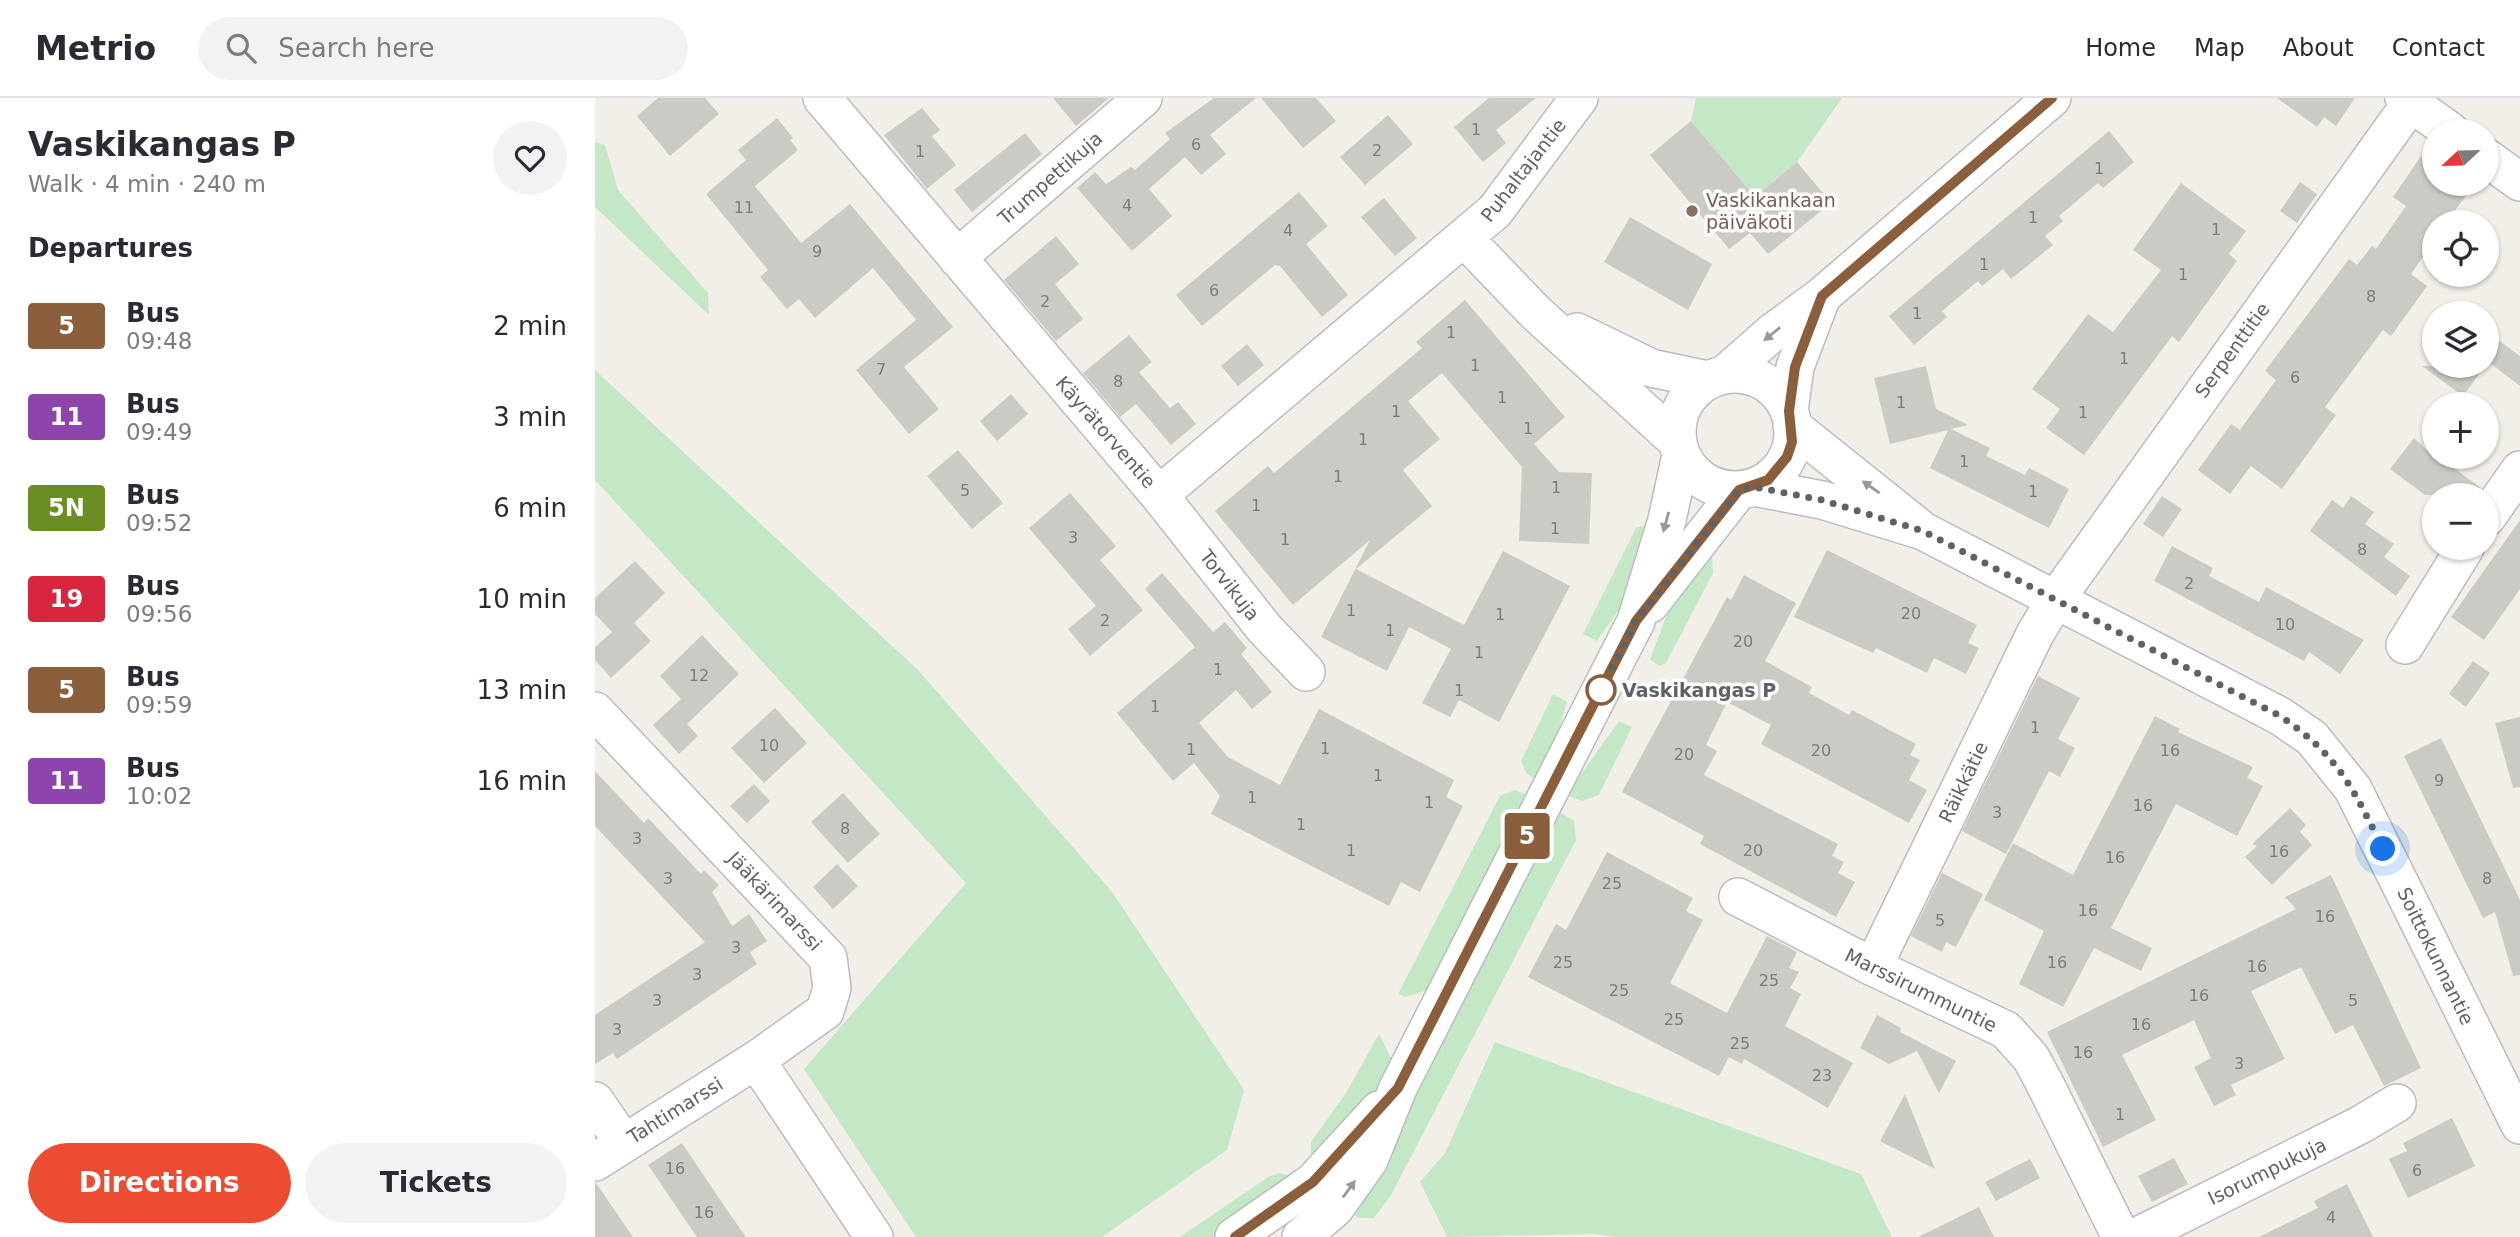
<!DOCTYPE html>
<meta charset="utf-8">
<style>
body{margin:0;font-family:"DejaVu Sans",sans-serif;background:#f2f2f3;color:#2b2b33;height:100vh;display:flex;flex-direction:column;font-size:26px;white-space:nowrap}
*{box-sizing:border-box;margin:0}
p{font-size:23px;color:#7c7c81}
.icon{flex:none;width:38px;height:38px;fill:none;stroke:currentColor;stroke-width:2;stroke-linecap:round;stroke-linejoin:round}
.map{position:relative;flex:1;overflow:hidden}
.panel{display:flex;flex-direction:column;background:#fff;width:595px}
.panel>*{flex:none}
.badge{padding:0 14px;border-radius:5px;font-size:24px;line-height:46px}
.needle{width:46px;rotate:248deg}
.tools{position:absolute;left:1827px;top:21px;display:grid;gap:14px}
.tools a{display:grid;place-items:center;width:77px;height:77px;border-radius:50%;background:#fff;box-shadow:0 2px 5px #0004;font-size:35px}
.you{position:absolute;width:35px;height:35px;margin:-18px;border:5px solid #fff;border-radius:50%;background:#1a73e8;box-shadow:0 0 0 10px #1a73e833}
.map>.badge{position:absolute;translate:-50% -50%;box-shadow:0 0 0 4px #fff}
h2{padding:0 28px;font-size:26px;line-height:63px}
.round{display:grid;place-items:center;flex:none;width:74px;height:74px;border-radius:37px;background:#f2f2f3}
.summary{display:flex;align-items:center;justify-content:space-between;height:119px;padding:0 28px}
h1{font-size:33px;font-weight:700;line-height:52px}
.button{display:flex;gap:14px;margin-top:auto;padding:14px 28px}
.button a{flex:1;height:80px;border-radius:42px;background:#ec4d32;color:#fff;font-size:28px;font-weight:700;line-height:80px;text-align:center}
.button a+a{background:#f2f2f3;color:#2b2b33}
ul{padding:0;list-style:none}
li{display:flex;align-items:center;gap:21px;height:91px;padding:0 28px}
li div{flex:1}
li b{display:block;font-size:26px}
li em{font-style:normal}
li .badge{min-width:77px;font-weight:700;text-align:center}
header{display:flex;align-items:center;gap:42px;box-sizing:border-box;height:98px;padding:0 35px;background:#fff;border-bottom:2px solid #e1e1e2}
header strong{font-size:33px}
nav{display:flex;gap:38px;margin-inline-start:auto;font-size:24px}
.search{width:490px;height:63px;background:#f2f2f3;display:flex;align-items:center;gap:18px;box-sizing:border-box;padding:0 24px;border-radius:38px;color:#7c7c81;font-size:26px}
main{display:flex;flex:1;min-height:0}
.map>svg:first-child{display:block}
.green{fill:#c4e8c6}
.building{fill:#cccac4}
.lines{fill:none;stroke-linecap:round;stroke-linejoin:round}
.minor-casing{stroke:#b9bcc0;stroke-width:40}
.minor{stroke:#fff;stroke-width:37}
.oneway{fill:#96999c}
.line-casing{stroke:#fff;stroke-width:16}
.line{stroke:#8b5e3c;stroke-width:10}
.walk{stroke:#5e6267;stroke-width:7;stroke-dasharray:0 12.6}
.education-dot{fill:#8d6e63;stroke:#fff;stroke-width:2.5}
.stop-dot{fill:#fff;stroke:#8b5e3c;stroke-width:3.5}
.labels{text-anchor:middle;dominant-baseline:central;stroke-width:7;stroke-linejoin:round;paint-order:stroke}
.number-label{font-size:16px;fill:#7a7c7e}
.street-label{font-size:19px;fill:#5e6267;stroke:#fff}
.education-label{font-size:19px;fill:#785e54;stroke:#fff;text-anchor:start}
.stop-label{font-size:19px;font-weight:bold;fill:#5e6267;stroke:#fff;text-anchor:start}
</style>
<header>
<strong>Metrio</strong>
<div class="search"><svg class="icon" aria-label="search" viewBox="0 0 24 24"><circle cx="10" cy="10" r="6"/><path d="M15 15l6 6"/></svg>Search here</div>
<nav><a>Home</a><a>Map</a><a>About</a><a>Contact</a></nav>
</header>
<main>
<section class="panel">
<div class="summary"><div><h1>Vaskikangas P</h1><p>Walk · 4 min · 240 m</p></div><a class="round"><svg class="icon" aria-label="heart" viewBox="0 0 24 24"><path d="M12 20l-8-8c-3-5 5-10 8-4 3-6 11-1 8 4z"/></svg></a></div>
<h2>Departures</h2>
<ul>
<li><span class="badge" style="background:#8b5e3c;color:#fff">5</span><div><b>Bus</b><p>09:48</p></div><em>2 min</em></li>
<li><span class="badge" style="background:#8e44ad;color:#fff">11</span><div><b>Bus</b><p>09:49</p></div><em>3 min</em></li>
<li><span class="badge" style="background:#6b8e23;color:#fff">5N</span><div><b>Bus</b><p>09:52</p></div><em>6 min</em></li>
<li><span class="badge" style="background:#d7263d;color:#fff">19</span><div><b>Bus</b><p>09:56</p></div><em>10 min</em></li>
<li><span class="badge" style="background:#8b5e3c;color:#fff">5</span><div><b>Bus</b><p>09:59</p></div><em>13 min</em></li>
<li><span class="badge" style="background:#8e44ad;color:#fff">11</span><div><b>Bus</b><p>10:02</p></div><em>16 min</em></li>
</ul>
<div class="button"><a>Directions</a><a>Tickets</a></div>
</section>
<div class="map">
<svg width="1925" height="1139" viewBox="0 0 1925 1139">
<rect width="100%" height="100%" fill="#f1efe7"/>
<path class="green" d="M 1101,0 L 1247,0 L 1202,64 L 1160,99 L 1096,23 Z
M 0,44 L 10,47 L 23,92 L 113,195 L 114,217 L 0,109 Z
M 0,272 L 324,573 L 517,794 L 649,992 L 632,1052 L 507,1139 L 321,1139 L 209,971 L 371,785 L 0,382 Z
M 1057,425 L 1032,500 L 1002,543 L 988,536 L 1041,430 Z
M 1113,454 L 1117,459 L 1118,475 L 1071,565 L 1065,568 L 1055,562 L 1075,508 Z
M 958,596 L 972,604 L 957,655 L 944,683 L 931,675 L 926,663 Z
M 1024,623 L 1037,629 L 1004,697 L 987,703 L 971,697 Z
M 920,692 L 933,697 L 836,891 L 810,899 L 803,896 L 905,698 Z
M 963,713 L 979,723 L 981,742 L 796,1097 L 779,1120 L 763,1120 L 757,1114 Z
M 784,936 L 799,966 L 784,993 L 716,1062 L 716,1044 L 751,995 Z
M 900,944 L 1266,1076 L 1297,1139 L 1021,1139 L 999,1136 L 852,1139 L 825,1084 L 850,1055 Z
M 684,1075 L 700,1079 L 622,1139 L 585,1139 L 673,1079 Z"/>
<path class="building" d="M 63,0 L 110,0 L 124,16 L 75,58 L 42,18 Z
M 458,0 L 514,0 L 481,28 Z
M 619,0 L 661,0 L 615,37 L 631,56 L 606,77 L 590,59 L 554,91 L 577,118 L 537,153 L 482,90 L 500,74 L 511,86 L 536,69 L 540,72 L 575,41 L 570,35 Z
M 666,0 L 721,0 L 741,23 L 708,50 Z
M 894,0 L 941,0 L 901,32 L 911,45 L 888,64 L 859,29 Z
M 1682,0 L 1760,0 L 1741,28 L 1729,19 L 1722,29 Z
M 327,10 L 345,32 L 337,38 L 361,67 L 332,91 L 289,37 Z
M 793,17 L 818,46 L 770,87 L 745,59 Z
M 182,20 L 198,40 L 195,42 L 203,52 L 160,88 L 206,145 L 255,106 L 358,229 L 309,269 L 344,311 L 314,336 L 261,272 L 321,222 L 278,170 L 220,220 L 204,201 L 192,211 L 165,179 L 173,172 L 111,96 L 151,62 L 143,52 Z
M 1096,23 L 1160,99 L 1202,64 L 1236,105 L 1173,156 L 1155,135 L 1134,151 L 1055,57 Z
M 1514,33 L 1539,64 L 1508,90 L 1503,85 L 1464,118 L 1468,123 L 1450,138 L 1458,147 L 1416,181 L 1408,171 L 1387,188 L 1383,183 L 1347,213 L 1352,219 L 1319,247 L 1294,218 Z
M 430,35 L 447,56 L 377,114 L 359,92 Z
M 1835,45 L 1839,48 L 1839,86 L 1879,86 L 1852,124 L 1839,124 L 1839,143 L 1816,176 L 1832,188 L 1796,238 L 1788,232 L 1730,309 L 1741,317 L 1687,391 L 1656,368 L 1635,396 L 1603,372 L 1636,326 L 1645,332 L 1681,282 L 1670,273 L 1754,161 L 1762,167 L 1777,148 L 1781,151 L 1811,108 L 1798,99 Z
M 1705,84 L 1722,96 L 1702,125 L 1685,113 Z
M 1586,85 L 1651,133 L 1634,156 L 1642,163 L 1584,244 L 1577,238 L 1489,357 L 1451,330 L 1465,311 L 1437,291 L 1493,216 L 1518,234 L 1566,172 L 1538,152 Z
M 704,94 L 733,128 L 711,146 L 753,197 L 727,219 L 685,168 L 680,167 L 607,228 L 581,197 Z
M 789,100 L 822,140 L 800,158 L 766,119 Z
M 1035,119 L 1117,166 L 1093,212 L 1009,164 Z
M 461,138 L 484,166 L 460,186 L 488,221 L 461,243 L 409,182 Z
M 870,202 L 970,319 L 939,346 L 964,374 L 997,375 L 994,446 L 924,443 L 927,369 L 847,275 L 813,303 L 845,341 L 808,372 L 837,408 L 761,471 L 869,527 L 908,453 L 975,488 L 904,624 L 864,602 L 855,619 L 827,605 L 856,551 L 814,529 L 792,573 L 726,539 L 775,442 L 698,507 L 620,413 L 673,368 L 679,375 L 827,250 L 821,244 Z
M 1892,234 L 1925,258 L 1925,288 L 1892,263 Z
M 534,237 L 557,264 L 544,274 L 575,310 L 583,304 L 601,326 L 576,347 L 541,306 L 525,319 L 488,275 Z
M 652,246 L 669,267 L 643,288 L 626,268 Z
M 1331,268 L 1341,311 L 1373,327 L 1356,331 L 1395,350 L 1391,358 L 1430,377 L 1434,370 L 1474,391 L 1454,430 L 1335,370 L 1353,332 L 1295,346 L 1279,280 Z
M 1827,268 L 1890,268 L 1868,298 Z
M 416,296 L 433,316 L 402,343 L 385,323 Z
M 1819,340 L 1839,359 L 1844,359 L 1886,390 L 1882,397 L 1830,397 L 1795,371 Z
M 363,352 L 408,405 L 377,431 L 332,378 Z
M 475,395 L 521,448 L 505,462 L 548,512 L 495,558 L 473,531 L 501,508 L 434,430 Z
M 1567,398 L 1587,411 L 1568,439 L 1548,426 Z
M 1756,398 L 1779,414 L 1770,426 L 1799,446 L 1789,459 L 1815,478 L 1801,498 L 1715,433 L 1737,402 L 1748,410 Z
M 1925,422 L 1925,491 L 1889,542 L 1856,519 Z
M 1577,448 L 1618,470 L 1614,478 L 1664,504 L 1671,489 L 1769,542 L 1745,576 L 1714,554 L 1709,563 L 1559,483 Z
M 1232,452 L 1382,527 L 1373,545 L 1384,550 L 1371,576 L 1339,560 L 1332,575 L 1281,550 L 1278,555 L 1199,519 Z
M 40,463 L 70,495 L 39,525 L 56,543 L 16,580 L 0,562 L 0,549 L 17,534 L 0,516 L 0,500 Z
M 567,475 L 618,534 L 630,524 L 652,550 L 646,556 L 677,594 L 657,611 L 641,592 L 604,625 L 633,659 L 685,687 L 724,611 L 859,682 L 851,699 L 868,708 L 825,794 L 806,784 L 794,808 L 616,716 L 625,698 L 599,665 L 578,683 L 522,615 L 600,549 L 550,491 Z
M 1149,477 L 1201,505 L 1170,563 L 1217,589 L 1214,595 L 1254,617 L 1257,612 L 1321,646 L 1315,657 L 1325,662 L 1314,682 L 1332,692 L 1314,725 L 1166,646 L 1176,627 L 1132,604 L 1111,647 L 1122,653 L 1109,677 L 1243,746 L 1237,758 L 1249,764 L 1243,775 L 1260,784 L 1241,819 L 1105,746 L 1109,738 L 1027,694 L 1132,499 L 1136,502 Z
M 107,537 L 144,576 L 92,626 L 103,638 L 84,656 L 58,627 L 86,601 L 65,578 Z
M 1878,563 L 1895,575 L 1871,609 L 1854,596 Z
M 1443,578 L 1485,600 L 1463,641 L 1480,650 L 1465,679 L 1454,673 L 1411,756 L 1367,733 Z
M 180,610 L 212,645 L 169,685 L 136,650 Z
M 1560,618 L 1585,631 L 1583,634 L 1658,669 L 1652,680 L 1668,688 L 1642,738 L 1581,706 L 1516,830 L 1557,850 L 1546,873 L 1499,850 L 1468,909 L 1424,886 L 1449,833 L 1389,802 L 1418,745 L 1478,777 Z
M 1925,619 L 1925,689 L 1918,690 L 1900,625 Z
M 1846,640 L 1925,802 L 1925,877 L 1918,878 L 1900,814 L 1888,820 L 1809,658 Z
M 0,673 L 49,725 L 53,720 L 106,776 L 109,772 L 124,787 L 117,794 L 137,828 L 154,816 L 172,843 L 155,854 L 162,866 L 22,961 L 18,955 L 0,966 L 0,917 L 110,844 L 0,728 Z
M 159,686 L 175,703 L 152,725 L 135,708 Z
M 248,695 L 285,736 L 253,765 L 216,724 Z
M 1695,710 L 1711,727 L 1705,734 L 1717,747 L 1677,787 L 1650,759 L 1662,748 L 1657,746 Z
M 1012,754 L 1098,800 L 1091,813 L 1108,822 L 1075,885 L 1132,915 L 1172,838 L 1202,854 L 1194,870 L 1204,874 L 1195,890 L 1206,896 L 1190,928 L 1258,965 L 1233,1010 L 1149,961 L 1147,966 L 1134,959 L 1124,978 L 933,879 L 961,826 L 971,832 Z
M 242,766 L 263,788 L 238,811 L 218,789 Z
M 1347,775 L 1388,796 L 1361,849 L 1351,844 L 1347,854 L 1316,838 Z
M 1736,777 L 1826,970 L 1789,988 L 1758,927 L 1740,936 L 1706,869 L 1656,893 L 1690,961 L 1636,987 L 1641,997 L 1619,1008 L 1599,969 L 1616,960 L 1599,922 L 1527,957 L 1561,1022 L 1508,1049 L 1452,934 L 1701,811 L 1690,799 Z
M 1282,917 L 1306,930 L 1305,934 L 1361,963 L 1344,995 L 1322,953 L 1294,966 L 1265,950 Z
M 1310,996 L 1340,1071 L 1285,1043 Z
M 1857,1020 L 1880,1068 L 1813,1100 L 1794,1061 L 1812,1053 L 1808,1045 Z
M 87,1045 L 132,1112 L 151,1139 L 102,1139 L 91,1123 L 53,1067 Z
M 1579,1060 L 1593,1086 L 1557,1104 L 1543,1078 Z
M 1435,1061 L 1445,1080 L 1401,1103 L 1390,1084 Z
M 0,1085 L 1,1085 L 38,1139 L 0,1139 Z
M 1752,1086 L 1778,1139 L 1664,1139 L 1723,1110 L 1719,1103 Z
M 1384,1109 L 1399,1139 L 1323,1139 Z"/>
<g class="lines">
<defs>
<path id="minor" d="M 227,0 L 564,397 L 900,113 L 984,0
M 1809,0 L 1855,33
M 1892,60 L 1925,84
M 870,141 L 940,214 L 1083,344
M 362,160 L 548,0
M 982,234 L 1056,270 L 1113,282
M1082 334a58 58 0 1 1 116 0a58 58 0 1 1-116 0Z
M 1129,277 L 1178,234 L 1227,198 L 1457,0
M 1194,313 L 1200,269 L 1227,198
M 1197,328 L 1322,428
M 1159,389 L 1227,402 L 1328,433 L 1685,618 L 1717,640 L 1758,691 L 1925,1027
M 564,397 L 669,530 L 711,574
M 1892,419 L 1925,372
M 1055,506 L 1144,392
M 1810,547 L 1870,450
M 0,613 L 233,860 L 237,890 L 230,913 L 161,962 L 0,1064
M 1143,799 L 1278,869 L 1411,932 L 1436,960 L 1448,982 L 1526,1139
M 1278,869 L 1440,536 L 1461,501 L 1816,5
M 161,962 L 279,1139
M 0,1003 L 28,1044
M 639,1139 L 718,1084 L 784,1012
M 706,1139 L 740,1110 L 774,1062 L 803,990 L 1041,523 L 1072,422 L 1086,357
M 1541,1139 L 1765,1027 L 1802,1005"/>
</defs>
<use href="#minor" class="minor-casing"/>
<use href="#minor" class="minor"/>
</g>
<defs><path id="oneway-solid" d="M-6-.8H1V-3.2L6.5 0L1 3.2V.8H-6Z" transform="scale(1.75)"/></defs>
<g class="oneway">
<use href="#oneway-solid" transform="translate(1177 236) rotate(141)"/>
<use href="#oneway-solid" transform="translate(1276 389) rotate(-145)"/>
<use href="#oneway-solid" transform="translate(1071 424) rotate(105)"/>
<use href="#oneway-solid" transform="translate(754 1091) rotate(-54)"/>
</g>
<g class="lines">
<defs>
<path id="line" d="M 640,1139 L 718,1084 L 803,990 L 1041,523 L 1144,392 L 1173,382 L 1192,359 L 1197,344 L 1194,313 L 1200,269 L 1227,198 L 1457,0"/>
</defs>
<use href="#line" class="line-casing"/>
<use href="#line" class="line"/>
<path class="walk" d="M 1006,592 L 1041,523 L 1144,392 L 1159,389 L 1227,402 L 1328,433 L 1685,618 C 1744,658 1758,690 1788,751"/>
</g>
<circle class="education-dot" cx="1097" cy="113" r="7"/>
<circle class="stop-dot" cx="1006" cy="592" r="14"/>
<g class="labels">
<g class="number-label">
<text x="881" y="31">1</text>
<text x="601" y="46">6</text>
<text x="782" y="52">2</text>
<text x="325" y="53">1</text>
<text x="1504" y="70">1</text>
<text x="532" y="107">4</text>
<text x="149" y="109">11</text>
<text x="1438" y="119">1</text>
<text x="1621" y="131">1</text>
<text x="693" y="132">4</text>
<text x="222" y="153">9</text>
<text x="1389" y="166">1</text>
<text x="1588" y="176">1</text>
<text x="619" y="192">6</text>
<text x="1776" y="198">8</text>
<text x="450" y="203">2</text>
<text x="1322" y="215">1</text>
<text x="856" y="234">1</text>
<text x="1529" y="260">1</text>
<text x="880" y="267">1</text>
<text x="286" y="271">7</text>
<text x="1700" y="279">6</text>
<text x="523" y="283">8</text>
<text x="907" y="299">1</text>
<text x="1306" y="304">1</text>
<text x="801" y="313">1</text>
<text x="1488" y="314">1</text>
<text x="933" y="330">1</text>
<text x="768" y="341">1</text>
<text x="1369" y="363">1</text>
<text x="743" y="378">1</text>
<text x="961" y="389">1</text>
<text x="370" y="392">5</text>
<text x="1438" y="393">1</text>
<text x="661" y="407">1</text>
<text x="960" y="430">1</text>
<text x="478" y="439">3</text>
<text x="690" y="441">1</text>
<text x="1767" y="451">8</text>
<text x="1594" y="485">2</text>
<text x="756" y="512">1</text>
<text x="1316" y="515">20</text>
<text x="905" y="516">1</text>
<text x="510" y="522">2</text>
<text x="1690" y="526">10</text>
<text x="795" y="532">1</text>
<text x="1148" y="543">20</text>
<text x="884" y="554">1</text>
<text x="623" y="571">1</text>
<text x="104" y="577">12</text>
<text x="864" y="592">1</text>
<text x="560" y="608">1</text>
<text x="1440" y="629">1</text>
<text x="174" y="647">10</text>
<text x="730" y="650">1</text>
<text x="596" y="651">1</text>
<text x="1226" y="652">20</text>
<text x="1575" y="652">16</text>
<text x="1089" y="656">20</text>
<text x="783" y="677">1</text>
<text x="1844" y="682">9</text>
<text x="657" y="699">1</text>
<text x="834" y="704">1</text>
<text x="1548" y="707">16</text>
<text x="1402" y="714">3</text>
<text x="706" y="726">1</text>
<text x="250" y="730">8</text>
<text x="42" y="740">3</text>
<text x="756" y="752">1</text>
<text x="1158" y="752">20</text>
<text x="1684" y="753">16</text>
<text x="1520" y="759">16</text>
<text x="73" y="780">3</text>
<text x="1892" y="780">8</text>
<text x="1017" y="785">25</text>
<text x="1493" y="812">16</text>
<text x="1730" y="818">16</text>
<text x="1345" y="822">5</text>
<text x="141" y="849">3</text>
<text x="968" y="864">25</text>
<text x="1462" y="864">16</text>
<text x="1662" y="868">16</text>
<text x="102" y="876">3</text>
<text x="1174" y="882">25</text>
<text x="1024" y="892">25</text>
<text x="1604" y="897">16</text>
<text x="62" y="902">3</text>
<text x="1758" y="902">5</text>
<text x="1079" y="921">25</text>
<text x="1546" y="926">16</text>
<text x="22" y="931">3</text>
<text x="1145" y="945">25</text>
<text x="1488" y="954">16</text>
<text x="1644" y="965">3</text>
<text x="1227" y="977">23</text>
<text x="1525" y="1016">1</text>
<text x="80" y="1070">16</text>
<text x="1822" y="1072">6</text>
<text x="109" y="1114">16</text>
<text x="1736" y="1119">4</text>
</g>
<g class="street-label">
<text transform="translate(928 72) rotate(-52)">Puhaltajantie</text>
<text transform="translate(455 80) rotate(-41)">Trumpettikuja</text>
<text transform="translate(1637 252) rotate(-54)">Serpenttitie</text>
<text transform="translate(511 334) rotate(49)">Käyrätorventie</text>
<text transform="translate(635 487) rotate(52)">Torvikuja</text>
<text transform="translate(1368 684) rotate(-64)">Räikkätie</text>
<text transform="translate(180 803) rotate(47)">Jääkärimarssi</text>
<text transform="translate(1841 858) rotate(64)">Soittokunnantie</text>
<text transform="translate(1326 892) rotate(26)">Marssirummuntie</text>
<text transform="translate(80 1012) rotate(-32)">Tahtimarssi</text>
<text transform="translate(1672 1073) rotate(-26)">Isorumpukuja</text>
</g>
<g class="education-label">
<text x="1111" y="102">Vaskikankaan<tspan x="1111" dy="22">päiväkoti</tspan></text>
</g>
<g class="stop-label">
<text x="1027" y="592">Vaskikangas P</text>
</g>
</g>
</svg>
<div class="tools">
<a><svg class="needle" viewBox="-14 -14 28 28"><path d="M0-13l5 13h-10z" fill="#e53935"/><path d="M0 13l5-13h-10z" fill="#7c7c81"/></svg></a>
<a><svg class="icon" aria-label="locate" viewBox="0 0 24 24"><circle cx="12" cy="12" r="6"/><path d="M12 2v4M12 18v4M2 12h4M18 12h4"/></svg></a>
<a><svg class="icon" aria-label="layers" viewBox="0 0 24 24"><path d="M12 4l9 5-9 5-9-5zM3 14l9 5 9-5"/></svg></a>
<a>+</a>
<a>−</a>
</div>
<div class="you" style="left:1788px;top:751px"></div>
<b class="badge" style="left:932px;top:738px;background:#8b5e3c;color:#fff">5</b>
</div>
</main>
